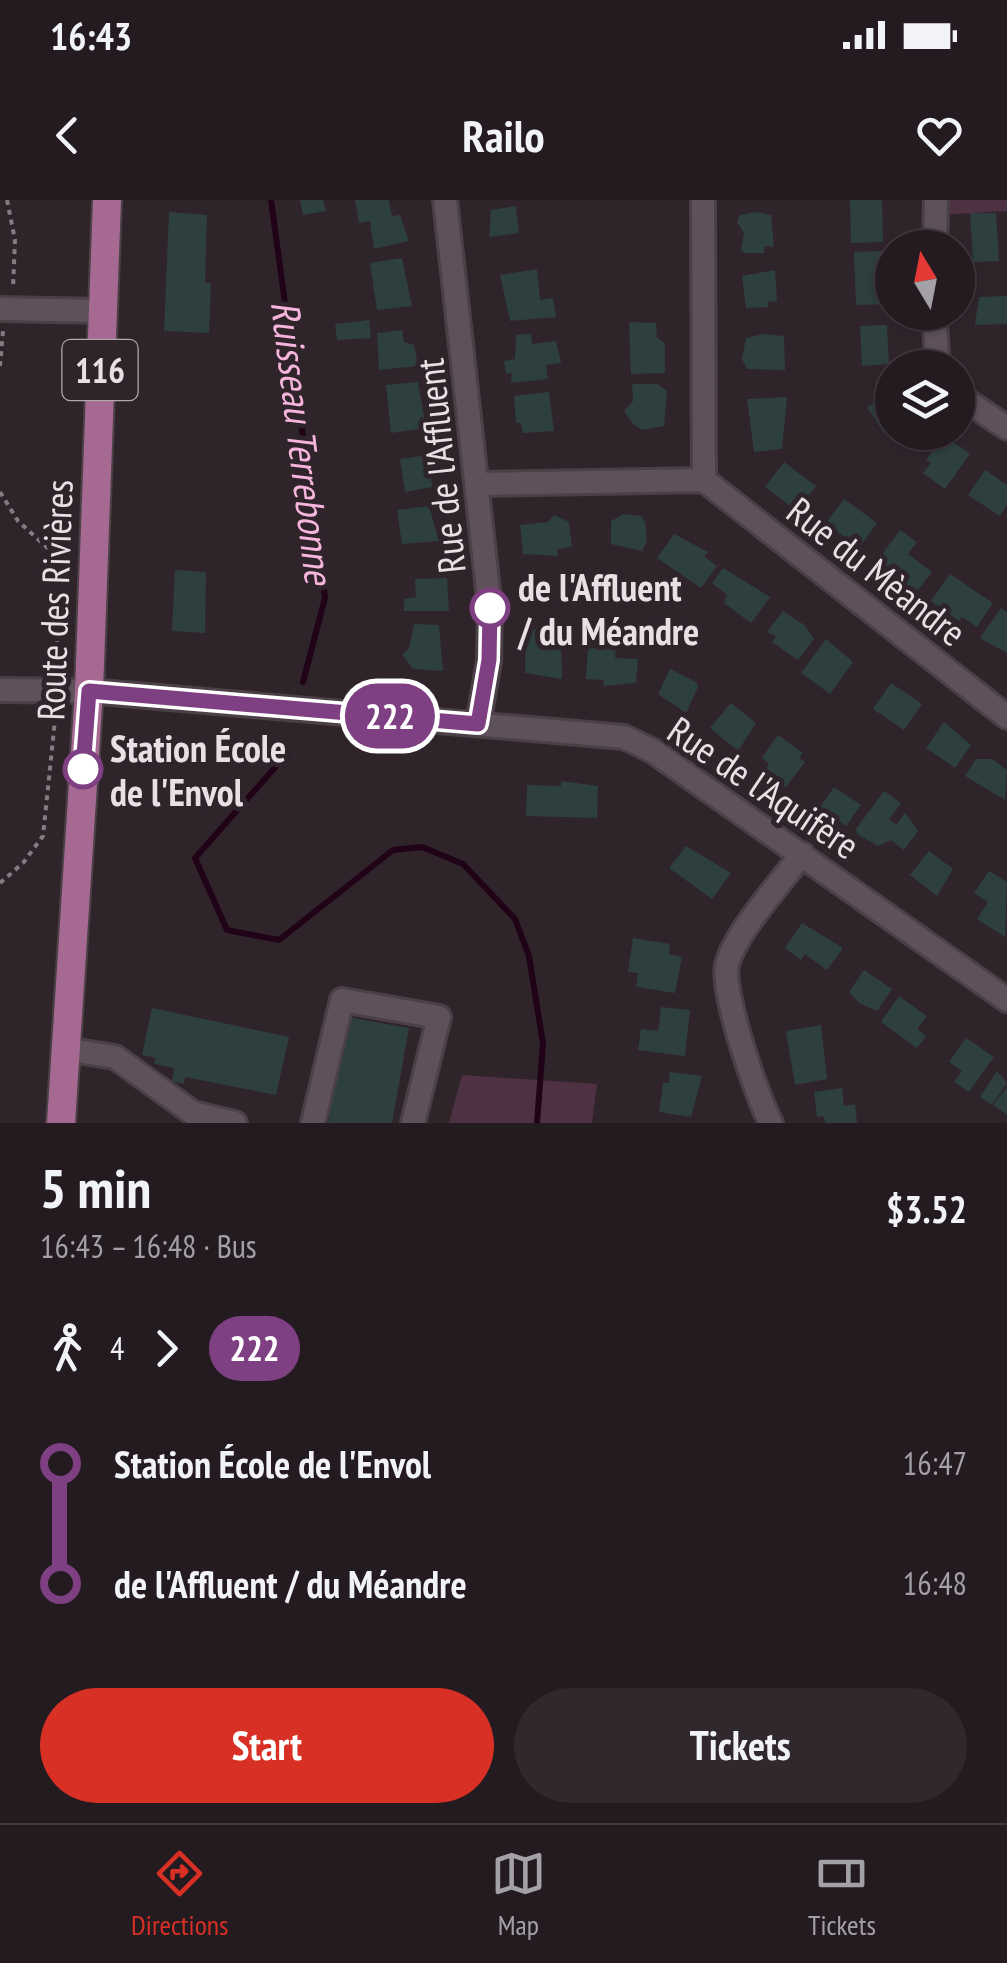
<!DOCTYPE html>
<meta charset="utf-8">
<style>
body{margin:0;font-family:"PT Sans Narrow",sans-serif;background:#30282d;color:#f1f3f6;height:100vh;display:flex;flex-direction:column;font-size:38px;white-space:nowrap}
*{box-sizing:border-box;margin:0}
p{font-size:32px;color:#a3a1a5}
.icon{flex:none;width:55px;height:55px;fill:none;stroke:currentColor;stroke-width:2;stroke-linecap:round;stroke-linejoin:round}
.map{position:relative;height:923px;overflow:hidden}
.side{display:flex;flex-direction:column;background:#241b20;flex:1}
.side>*{flex:none}
.badge{padding:0 20px;border-radius:32px;font-size:35px;line-height:65px}
.needle{width:65px;rotate:350deg}
.buttons{position:absolute;left:875px;top:30px;display:grid;gap:20px}
.buttons a{display:grid;place-items:center;width:100px;height:100px;border-radius:50%;background:#241b20;box-shadow:0 2px 8px #0004,0 0 0 2px #41393e;font-size:50px}
.map>.badge{position:absolute;translate:-50% -50%;box-shadow:0 0 0 5px #fff}
.legs{display:flex;align-items:center;gap:15px;height:110px;padding:0 40px;font-size:32px}
.legs p{margin-inline-start:auto}
.summary{display:flex;align-items:center;justify-content:space-between;height:170px;padding:0 40px}
h1{font-size:55px;font-weight:600;line-height:75px}
.primary-button{display:flex;gap:20px;margin-top:auto;padding:20px 40px}
.primary-button a{flex:1;height:115px;border-radius:60px;background:#d93025;color:#fff;font-size:40px;font-weight:600;line-height:115px;text-align:center}
.primary-button a+a{background:#30282d;color:#f1f3f6}
ul{padding:0 40px;list-style:none}
li{display:flex;align-items:center;gap:35px;height:120px;font-size:38px}
li i{display:grid;place-items:center;width:15px;height:100%;margin:0 12px;background:currentColor}
li i::after{content:'';width:25px;height:25px;margin:-12px;border:8px solid;border-radius:50%;background:#241b20}
li p{margin-inline-start:auto}
li:first-child i{background:linear-gradient(#0000 50%,currentColor 0)}
li:last-child i{background:linear-gradient(currentColor 50%,#0000 0)}
.status{display:flex;justify-content:space-between;align-items:center;height:70px;padding:0 50px;background:#241b20;direction:ltr}
.status svg{height:28px;fill:currentColor}
header{display:flex;justify-content:space-between;align-items:center;height:130px;padding:0 40px;background:#241b20;font-size:45px;font-weight:600}
.tab-bar{display:flex;justify-content:space-around;align-items:center;height:140px;border-top:2px solid #41393e;background:#241b20;font-size:28px;color:#a3a1a5}
.tab-bar a{display:grid;justify-items:center;gap:5px}
.tab-bar .selected{color:#d93025}
.map>svg:first-child{display:block}
.green{fill:#4e3243}
.lines{fill:none;stroke-linecap:round;stroke-linejoin:round}
.stream{stroke:#210318;stroke-width:6}
.building{fill:#2e3f3f}
.minor-casing{stroke:#4a4046;stroke-width:28}
.major-casing{stroke:#4a4046;stroke-width:32}
.path{stroke:#857b81;stroke-width:4;stroke-dasharray:5 5;stroke-linecap:butt}
.minor{stroke:#5f515a;stroke-width:22}
.major{stroke:#a66991;stroke-width:28}
.line-1-casing{stroke:#fff;stroke-width:22}
.line-1{stroke:#7e4082;stroke-width:15}
.stop-1-dot{fill:#fff;stroke:#7e4082;stroke-width:5}
.labels{text-anchor:middle;dominant-baseline:central;stroke-width:10;stroke-linejoin:round;paint-order:stroke}
.shield{fill:#30242b;stroke:#b2a8ad;stroke-width:2.5}
.shield-label{font-size:35px;font-weight:bold;fill:#e9e0e5}
.street-label{font-size:38px;fill:#e9e0e5;stroke:#30242b}
.stop-label{font-size:38px;font-weight:bold;fill:#e9e0e5;stroke:#30242b;text-anchor:start}
.water-label{font-size:40px;font-style:italic;fill:#f6b5dd;stroke:#30242b}
</style>
<div class="status"><b>16:43</b><svg viewBox="0 0 49 12"><path d="M0 12V9h3v3zM5 12V6h3v6zM10 12V3h3v9zM15 12V0h3v12zM26 1h20v11H26zM47 4h2v5h-2z"/></svg></div>
<header><svg class="icon" aria-label="back" viewBox="0 0 24 24"><path d="M15 5l-7 7 7 7"/></svg>Railo<svg class="icon" aria-label="heart" viewBox="0 0 24 24"><path d="M12 20l-8-8c-3-5 5-10 8-4 3-6 11-1 8 4z"/></svg></header>
<div class="map">
<svg width="1007" height="923" viewBox="0 0 1007 923">
<rect width="100%" height="100%" fill="#30242b"/>
<path class="green" d="M 936,0 L 1007,0 L 1007,11 L 936,15 Z
M 462,875 L 597,884 L 592,923 L 449,923 Z"/>
<g class="lines">
<path class="stream" d="M 271,0 L 325,398 L 303,482
M 287,554 L 195,658 L 227,730 L 279,740 L 393,650 L 422,647 L 463,664 L 515,719 L 529,756 L 543,844 L 537,923"/>
</g>
<path class="building" d="M 300,0 L 323,0 L 326,11 L 303,15 Z
M 355,0 L 389,0 L 392,16 L 400,15 L 409,41 L 374,49 L 370,21 L 359,23 Z
M 850,0 L 882,0 L 883,42 L 851,43 Z
M 516,6 L 519,33 L 489,37 L 491,10 Z
M 169,12 L 207,15 L 205,83 L 211,83 L 209,133 L 164,131 Z
M 756,12 L 771,15 L 774,47 L 765,46 L 764,53 L 745,53 L 741,50 L 744,33 L 737,22 L 740,15 Z
M 970,13 L 996,13 L 999,61 L 973,62 Z
M 882,51 L 889,104 L 856,105 L 854,52 Z
M 402,58 L 412,106 L 377,110 L 370,63 Z
M 537,69 L 540,100 L 553,98 L 556,117 L 510,121 L 500,75 Z
M 775,70 L 777,101 L 768,102 L 768,107 L 746,108 L 742,76 Z
M 1007,96 L 1007,124 L 975,125 L 979,97 Z
M 369,120 L 371,138 L 337,140 L 335,124 Z
M 629,122 L 656,123 L 657,138 L 665,143 L 665,173 L 631,174 Z
M 887,125 L 889,164 L 862,166 L 860,126 Z
M 402,130 L 404,142 L 414,145 L 418,166 L 379,170 L 377,133 Z
M 531,134 L 532,144 L 556,141 L 561,163 L 546,165 L 548,179 L 511,183 L 512,173 L 506,174 L 504,161 L 515,159 L 516,135 Z
M 763,134 L 784,136 L 785,170 L 747,169 L 742,159 L 746,138 Z
M 418,182 L 426,228 L 391,233 L 386,185 Z
M 632,184 L 657,184 L 667,191 L 664,226 L 642,230 L 634,225 L 624,211 L 633,201 Z
M 892,191 L 892,230 L 885,235 L 867,207 Z
M 549,192 L 554,231 L 523,233 L 521,223 L 516,223 L 514,196 Z
M 787,197 L 782,249 L 754,252 L 747,199 Z
M 944,235 L 970,254 L 945,289 L 923,273 L 931,263 L 926,260 Z
M 429,255 L 432,287 L 405,292 L 400,259 Z
M 784,262 L 816,286 L 797,311 L 765,287 Z
M 985,270 L 1007,285 L 1007,305 L 1000,316 L 968,295 Z
M 844,299 L 877,323 L 859,348 L 826,323 Z
M 429,306 L 439,341 L 402,344 L 397,310 Z
M 624,314 L 641,316 L 645,322 L 647,341 L 642,351 L 611,344 L 611,321 Z
M 554,315 L 569,322 L 572,347 L 557,349 L 558,356 L 523,354 L 520,325 L 548,322 Z
M 900,330 L 917,342 L 908,354 L 932,372 L 915,394 L 875,364 Z
M 674,334 L 708,352 L 704,356 L 717,366 L 701,388 L 657,358 Z
M 723,368 L 770,397 L 751,423 L 724,403 L 727,395 L 712,383 Z
M 175,370 L 206,372 L 205,433 L 172,431 Z
M 950,374 L 993,403 L 977,427 L 962,417 L 959,421 L 931,401 Z
M 447,378 L 449,411 L 404,411 L 404,399 L 416,397 L 415,379 Z
M 1001,408 L 1007,412 L 1007,453 L 980,438 Z
M 783,411 L 804,425 L 814,439 L 798,460 L 772,442 L 776,436 L 767,432 Z
M 414,424 L 439,425 L 443,471 L 413,469 L 402,455 L 409,448 Z
M 526,429 L 545,430 L 543,441 L 561,441 L 562,479 L 525,473 Z
M 826,439 L 853,462 L 830,494 L 801,473 Z
M 588,448 L 616,449 L 615,458 L 638,459 L 636,483 L 603,486 L 604,480 L 586,479 Z
M 670,469 L 696,482 L 698,487 L 686,513 L 658,494 Z
M 891,483 L 922,504 L 904,530 L 873,509 Z
M 731,503 L 756,523 L 738,551 L 710,528 Z
M 944,522 L 971,545 L 955,568 L 926,548 Z
M 778,535 L 803,553 L 799,558 L 805,562 L 786,587 L 764,571 L 769,564 L 762,558 Z
M 976,559 L 992,559 L 1007,570 L 1005,600 L 965,576 Z
M 561,581 L 598,586 L 597,618 L 526,616 L 527,585 L 561,586 Z
M 834,587 L 861,605 L 846,626 L 820,607 Z
M 884,591 L 901,603 L 889,619 L 896,625 L 905,613 L 918,631 L 904,650 L 891,640 L 878,646 L 857,634 L 856,629 Z
M 686,646 L 731,673 L 712,699 L 669,668 Z
M 929,651 L 953,669 L 937,696 L 910,675 Z
M 989,671 L 1007,682 L 1005,737 L 977,719 L 988,702 L 974,693 Z
M 802,723 L 843,748 L 827,770 L 805,754 L 801,760 L 785,748 Z
M 633,738 L 670,744 L 669,754 L 682,757 L 675,793 L 636,787 L 638,773 L 628,772 Z
M 864,770 L 892,789 L 877,811 L 859,803 L 849,792 Z
M 899,796 L 927,816 L 917,829 L 926,836 L 917,848 L 881,822 Z
M 661,807 L 690,810 L 685,856 L 638,850 L 641,829 L 658,831 Z
M 152,808 L 289,837 L 276,895 L 185,877 L 184,884 L 172,881 L 174,868 L 154,864 L 156,858 L 142,855 Z
M 347,817 L 409,828 L 392,923 L 328,923 Z
M 821,825 L 827,879 L 795,885 L 786,831 Z
M 966,838 L 994,857 L 969,892 L 954,882 L 962,871 L 949,862 Z
M 997,871 L 1007,883 L 992,905 L 980,897 Z
M 670,872 L 702,876 L 691,917 L 659,912 L 663,883 L 669,883 Z
M 1007,887 L 1007,915 L 993,905 Z
M 842,888 L 844,906 L 855,904 L 857,923 L 825,923 L 824,916 L 817,917 L 814,892 Z"/>
<g class="lines">
<defs>
<path id="minor" d="M 445,0 L 490,408 L 489,461 L 478,524
M 703,0 L 704,280
M 935,48 L 936,0
M 0,109 L 103,111
M 934,112 L 938,168
M 958,195 L 1007,228
M 478,284 L 704,280 L 1007,517
M 0,490 L 89,491 L 624,537 L 653,551 L 1007,800
M 64,849 L 115,857 L 193,913 L 235,923
M 313,923 L 342,800 L 439,817 L 413,923
M 771,923 C 757,898 721,791 727,765 C 735,732 781,683 802,654"/>
<path id="major" d="M 61,923 L 89,491 L 107,0"/>
</defs>
<use href="#minor" class="minor-casing"/>
<use href="#major" class="major-casing"/>
<path class="path" d="M 7,0 L 15,40 L 13,88
M 0,166 L 3,131
M 0,292 L 18,321 L 51,351 L 58,371 L 57,471
M 0,683 L 23,663 L 43,636 L 56,510"/>
<use href="#minor" class="minor"/>
<use href="#major" class="major"/>
</g>
<g class="lines">
<defs>
<path id="line-1" d="M 83,569 L 89,491 L 478,524 L 489,460 L 490,408"/>
</defs>
<use href="#line-1" class="line-1-casing"/>
<use href="#line-1" class="line-1"/>
</g>
<g class="stop-1-dot">
<circle cx="490" cy="408" r="18"/>
<circle cx="83" cy="569" r="18"/>
</g>
<g class="labels">
<rect class="shield" x="62.5" y="140" width="75" height="60" rx="8"/>
<g class="shield-label">
<text x="100" y="170">116</text>
</g>
<g class="street-label">
<text transform="translate(440 266) rotate(-96)">Rue de l'Affluent</text>
<text transform="translate(877 371) rotate(38)">Rue du Mèandre</text>
<text transform="translate(54 400) rotate(-88)">Route des Rivières</text>
<text transform="translate(764 587) rotate(34)">Rue de l'Aquifère</text>
</g>
<g class="stop-label">
<text x="518" y="386">de l'Affluent<tspan x="518" dy="44">/ du Méandre</tspan></text>
<text x="110" y="547">Station École<tspan x="110" dy="44">de l'Envol</tspan></text>
</g>
<g class="water-label">
<text transform="translate(303 242) rotate(83)">Ruisseau Terrebonne</text>
</g>
</g>
</svg>
<div class="buttons">
<a><svg class="needle" viewBox="-14 -14 28 28"><path d="M0-13l5 13h-10z" fill="#e53935"/><path d="M0 13l5-13h-10z" fill="#a3a1a5"/></svg></a>
<a><svg class="icon" aria-label="layers" viewBox="0 0 24 24"><path d="M12 4l9 5-9 5-9-5zM3 14l9 5 9-5"/></svg></a>
</div>
<b class="badge" style="left:390px;top:516px;background:#7e4082;color:#fff">222</b>
</div>
<section class="side">
<div class="summary"><div><h1>5 min</h1><p>16:43 – 16:48 · Bus</p></div><b>$3.52</b></div>
<div class="legs"><svg class="icon" aria-label="walk" viewBox="0 0 24 24"><circle cx="13" cy="4" r="2"/><path d="M13 8l-2 6 4 7M11 14l-3 7M7 12l3-4h3l4 4"/></svg>4<svg class="icon" aria-label="forward" viewBox="0 0 24 24"><path d="M9 5l7 7-7 7"/></svg><b class="badge" style="background:#7e4082;color:#fff">222</b></div>
<ul>
<li><i style="color:#7e4082"></i><b>Station École de l'Envol</b><p>16:47</p></li>
<li><i style="color:#7e4082"></i><b>de l'Affluent / du Méandre</b><p>16:48</p></li>
</ul>
<div class="primary-button"><a>Start</a><a>Tickets</a></div>
</section>
<nav class="tab-bar">
<a class="selected"><svg class="icon" aria-label="directions" viewBox="0 0 24 24"><path d="M12 3l9 9-9 9-9-9zM9 14v-3h6M13 9l2 2-2 2"/></svg>Directions</a>
<a><svg class="icon" aria-label="map" viewBox="0 0 24 24"><path d="M3 6l6-2 6 2 6-2v14l-6 2-6-2-6 2zM9 4v14M15 6v14"/></svg>Map</a>
<a><svg class="icon" aria-label="tickets" viewBox="0 0 24 24"><path d="M3 7h18v10H3zM15 7v10"/></svg>Tickets</a>
</nav>
